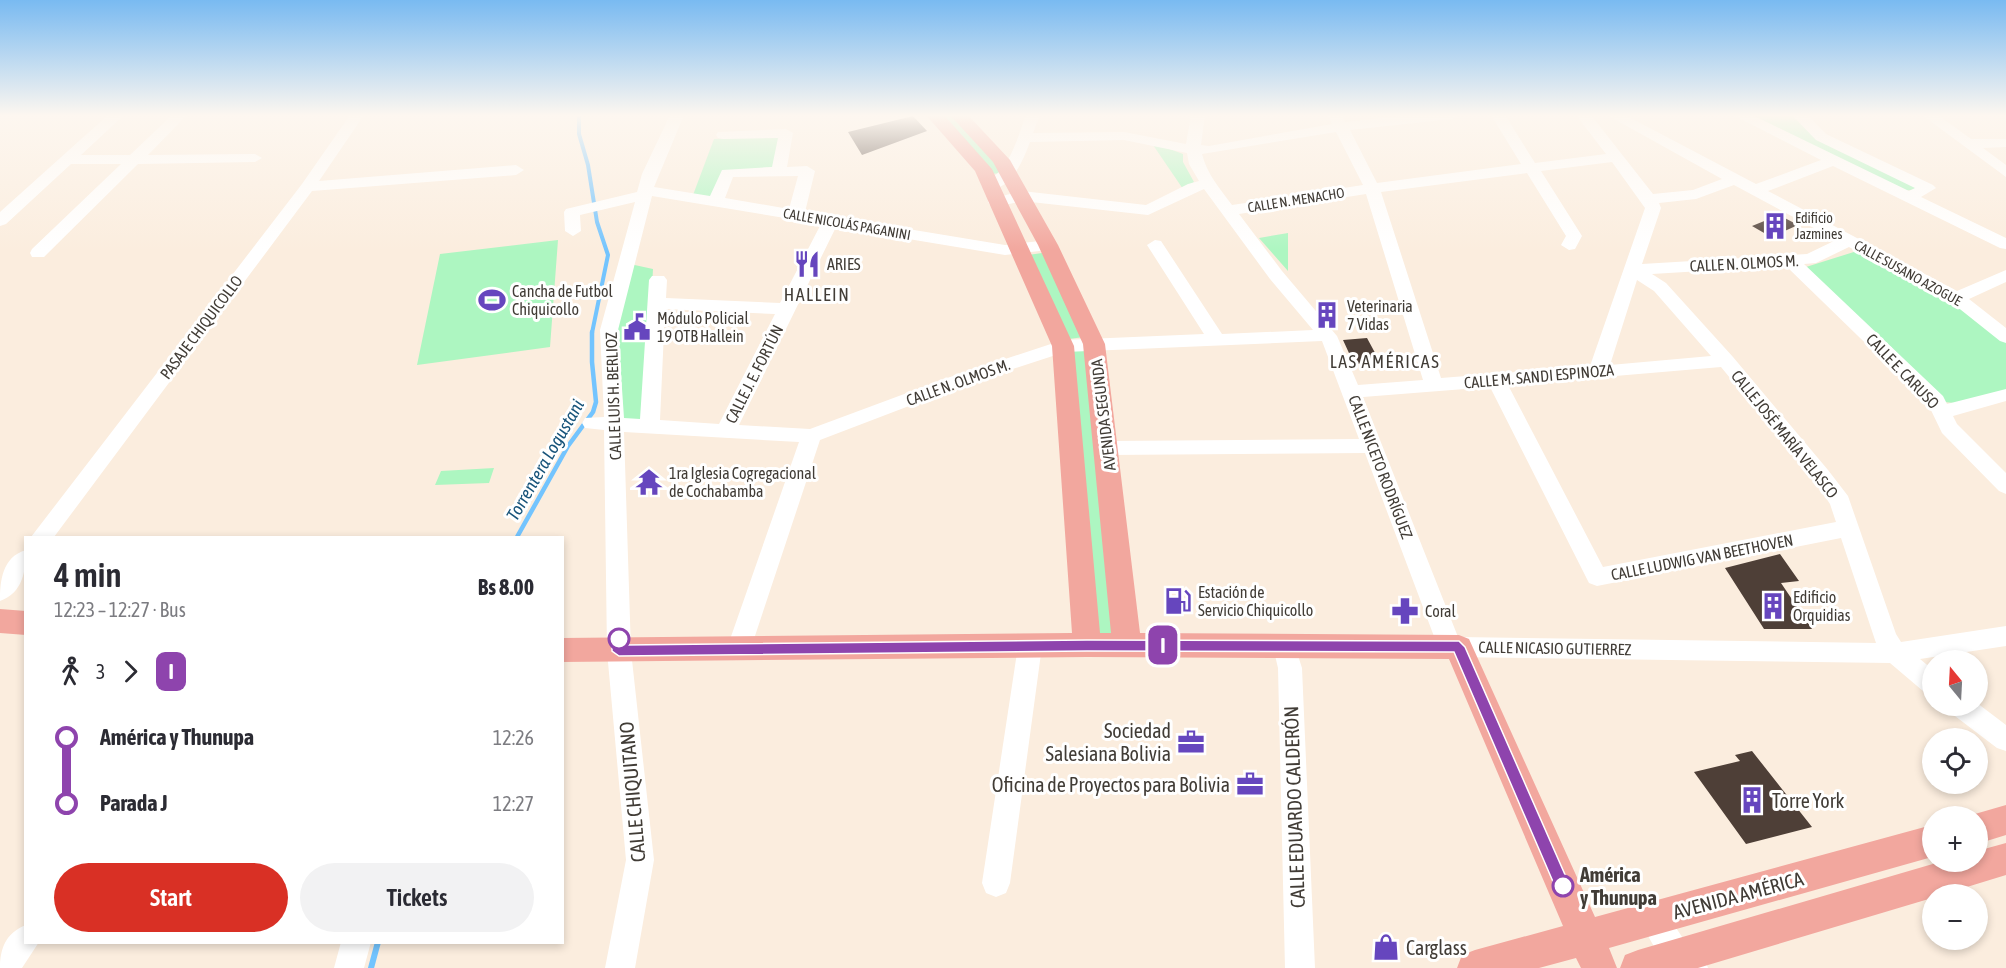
<!DOCTYPE html>
<meta charset="utf-8">
<style>
body{margin:0;font-family:"Asap Condensed",sans-serif;background:#f2f2f3;color:#2b2b33;height:100vh;display:flex;flex-direction:column;font-size:22px;white-space:nowrap}
*{box-sizing:border-box;margin:0}
p{font-size:20px;color:#7c7c81}
.icon{flex:none;width:33px;height:33px;fill:none;stroke:currentColor;stroke-width:2;stroke-linecap:round;stroke-linejoin:round}
.map{position:relative;flex:1;overflow:hidden}
.details{position:absolute;left:24px;top:536px;width:540px;height:408px;display:flex;flex-direction:column;background:#fff;border-radius:0px;box-shadow:0 3px 9px #0003}
.details>*{flex:none}
.badge{padding:0 12px;border-radius:9px;font-size:21px;line-height:39px}
.needle{width:39px;rotate:342deg}
.tools{position:absolute;left:1922px;top:650px;display:grid;gap:12px}
.tools a{display:grid;place-items:center;width:66px;height:66px;border-radius:50%;background:#fff;box-shadow:0 3px 9px #0003;font-size:30px}
.map>.badge{position:absolute;translate:-50% -50%;box-shadow:0 0 0 3px #fff}
.legs{display:flex;align-items:center;gap:9px;height:66px;padding:0 30px;font-size:20px}
.legs p{margin-inline-start:auto}
.overview{display:flex;align-items:center;justify-content:space-between;height:102px;padding:0 30px}
h1{font-size:33px;font-weight:600;line-height:45px}
.cta{display:flex;gap:12px;margin-top:auto;padding:12px 30px}
.cta a{flex:1;height:69px;border-radius:36px;background:#d93025;color:#fff;font-size:24px;font-weight:600;line-height:69px;text-align:center}
.cta a+a{background:#f2f2f3;color:#2b2b33}
ul{padding:0 30px;list-style:none}
li{display:flex;align-items:center;gap:21px;height:66px;font-size:22px}
li i{display:grid;place-items:center;width:9px;height:100%;margin:0 8px;background:currentColor}
li i::after{content:'';width:15px;height:15px;margin:-8px;border:4px solid;border-radius:50%;background:#fff}
li p{margin-inline-start:auto}
li:first-child i{background:linear-gradient(#0000 50%,currentColor 0)}
li:last-child i{background:linear-gradient(currentColor 50%,#0000 0)}
.map>svg:first-child{display:block}
.green{fill:#adf6c1}
.lines{fill:none;stroke-linecap:round;stroke-linejoin:round}
.stream-far2{stroke:#73c4fe;stroke-width:4}
.stream-far1{stroke:#73c4fe;stroke-width:4.5}
.stream{stroke:#73c4fe;stroke-width:6}
.building{fill:#4e3f37}
.minor{fill:#fff;fill-rule:evenodd}
.major{fill:#f2a79e;fill-rule:evenodd}
.line-1{fill:#8e44ad;stroke:#fff;stroke-width:1.5}
.stop-1-dot{fill:#fff;stroke:#8e44ad;stroke-width:3}
.labels{text-anchor:middle;dominant-baseline:central;stroke-width:6;stroke-linejoin:round;paint-order:stroke}
.far-street-label{font-size:14px;fill:#413c36;stroke:#fff}
.far-poi-label{font-size:14px;fill:#413c36;stroke:#fff;text-anchor:start}
.street-label{font-size:16px;fill:#413c36;stroke:#fff}
.poi-label{font-size:16px;fill:#413c36;stroke:#fff;text-anchor:start}
.neighbourhood-label{font-size:18px;letter-spacing:1.5px;fill:#413c36;stroke:#fff}
.water-label{font-size:18px;font-style:italic;fill:#18547a;stroke:#fff}
.near-poi-label{font-size:20px;fill:#413c36;stroke:#fff;text-anchor:end}
.near-street-label{font-size:20px;fill:#413c36;stroke:#fff}
.near-stop-label{font-size:20px;font-weight:bold;fill:#413c36;stroke:#fff;text-anchor:start}
</style>
<div class="map">
<svg width="2006" height="968" viewBox="0 0 2006 968">
<rect width="100%" height="100%" fill="#fbedde"/>
<path class="green" d="M 940,115 L 951,115 L 994,159 L 1002,173 L 990,174 Z
M 1762,115 L 1796,115 L 1818,139 L 1913,184 L 1917,189 L 1904,191 L 1756,117 Z
M 775,136 L 780,140 L 774,167 L 729,171 L 712,198 L 693,195 L 714,139 Z
M 1151,142 L 1183,154 L 1183,162 L 1194,182 L 1183,189 Z
M 1288,233 L 1288,271 L 1259,238 Z
M 558,240 L 550,347 L 417,365 L 440,254 Z
M 1857,251 L 1933,288 L 2006,340 L 2006,390 L 1954,403 L 1944,402 L 1806,267 Z
M 1042,253 L 1084,337 L 1069,339 L 1028,255 Z
M 630,264 L 653,269 L 645,417 L 640,421 L 620,420 L 614,334 Z
M 1073,351 L 1087,351 L 1116,635 L 1099,636 Z
M 494,468 L 489,483 L 435,485 L 441,471 Z"/>
<g class="lines">
<path class="stream-far2" d="M 579,115 L 579,134 L 588,165 L 597,222 L 608,255 L 592,333"/>
<path class="stream-far1" d="M 517,537 L 568,446 L 593,412 L 596,402 L 592,362 L 592,332"/>
<path class="stream" d="M 371,968 L 378,942"/>
</g>
<path class="building" d="M 913,116 L 927,131 L 862,155 L 848,132 Z
M 1779,215 L 1798,225 L 1771,237 L 1752,226 Z
M 1367,338 L 1380,362 L 1354,364 L 1343,340 Z
M 1780,554 L 1799,581 L 1781,583 L 1812,629 L 1764,629 L 1725,568 Z
M 1752,751 L 1812,827 L 1746,844 L 1694,772 L 1740,761 L 1735,755 Z"/>
<g class="lines">
<path class="minor" d="M 108,115 L 124,115 L 81,155 L 130,155 L 172,115 L 187,115 L 148,155 L 255,154 L 262,158 L 255,162 L 138,164 L 44,257 L 32,257 L 30,253 L 32,249 L 121,164 L 71,164 L 6,224 L 0,226 L 0,212 Z
M 350,115 L 364,115 L 319,181 L 516,165 L 524,170 L 516,175 L 312,191 L 54,537 L 31,537 L 302,184 Z
M 670,115 L 684,115 L 654,187 L 710,196 L 722,170 L 772,167 L 778,138 L 723,139 L 718,138 L 716,135 L 718,132 L 786,129 L 793,133 L 787,167 L 807,166 L 815,171 L 805,212 L 1005,245 L 1048,240 L 1056,245 L 1048,250 L 1005,255 L 836,227 L 739,425 L 810,429 L 950,377 L 1063,340 L 1204,334 L 1147,245 L 1155,240 L 1161,241 L 1222,334 L 1313,330 L 1270,279 L 1204,189 L 1148,215 L 1022,201 L 996,207 L 990,205 L 988,202 L 990,199 L 1022,191 L 1146,205 L 1188,184 L 1199,181 L 1189,164 L 1187,153 L 1124,140 L 1030,142 C 1023,161 1009,195 984,188 L 981,185 C 986,179 994,178 1000,171 C 1013,156 1019,134 1026,115 L 1040,115 L 1033,133 L 1124,132 L 1186,144 L 1191,115 L 1205,115 L 1201,145 L 1209,146 L 1332,124 L 1328,115 L 1342,115 L 1345,122 L 1410,115 L 1459,115 L 1452,119 L 1350,130 L 1377,183 L 1521,164 L 1491,115 L 1505,115 L 1535,163 L 1606,154 L 1576,115 L 1591,115 L 1653,194 L 1693,190 L 1722,179 L 1607,115 L 1625,115 L 1756,184 L 1821,160 L 1733,115 L 1752,115 L 1909,191 L 1915,188 L 1816,140 L 1792,115 L 1807,115 L 1826,134 L 1933,185 L 1936,188 L 1921,197 L 2006,238 L 2006,249 L 2000,248 L 1833,166 L 1768,191 L 1957,291 L 2006,270 L 2006,282 L 1969,299 L 2006,328 L 2006,343 L 2000,341 L 1951,302 L 1849,247 L 1816,263 L 1804,264 L 1943,396 L 1947,404 L 2006,389 L 2006,401 L 1953,416 L 1957,424 L 2006,473 L 2006,494 L 1999,491 L 1942,433 L 1928,404 L 1786,266 L 1652,274 L 1666,283 L 1733,357 L 1828,470 L 1848,496 L 1896,634 L 1901,642 L 2006,626 L 2006,646 L 1920,659 L 1932,669 L 1932,694 L 1923,691 L 1890,663 L 1450,657 L 1442,654 L 1438,647 L 1365,453 L 1108,455 L 1101,453 L 1098,448 L 1101,443 L 1108,441 L 1359,439 L 1322,341 L 1065,352 L 964,385 L 820,440 L 751,648 L 747,655 L 739,658 L 731,655 L 727,648 L 799,442 L 624,432 L 631,651 L 654,860 L 635,968 L 605,968 L 626,860 L 607,651 L 604,430 L 585,428 L 582,423 L 585,418 L 604,417 L 600,330 L 635,202 L 580,215 L 581,231 L 573,236 L 565,231 L 564,212 L 566,209 L 637,192 L 642,174 ZM 1336,132 L 1363,185 L 1232,205 C 1220,189 1207,174 1202,154 ZM 1612,162 L 1645,208 L 1590,366 L 1441,378 L 1381,192 L 1527,173 L 1566,236 L 1561,245 L 1569,250 L 1575,249 L 1582,236 L 1541,171 ZM 798,176 L 789,209 L 725,198 L 733,177 ZM 1734,185 L 1836,240 L 1807,254 L 1642,264 L 1661,208 L 1659,203 L 1696,199 ZM 1366,194 L 1423,380 L 1358,385 L 1337,336 L 1282,271 L 1239,214 ZM 652,196 L 821,224 L 780,303 L 666,298 L 667,280 L 664,276 L 652,276 L 649,280 L 640,419 L 624,418 L 618,330 ZM 1637,280 L 1654,291 L 1711,356 L 1610,365 ZM 665,309 L 775,314 L 719,424 L 660,420 ZM 1721,367 L 1814,480 L 1830,504 L 1836,522 L 1603,567 L 1508,385 ZM 1490,387 L 1589,583 L 1597,586 L 1841,538 L 1876,643 L 1458,637 L 1363,397 Z
M 1922,115 L 1938,115 L 1971,139 L 2006,139 L 2006,147 L 1983,148 L 2006,165 L 2006,177 Z
M 26,550 C 26,570 23,593 0,601 C 0,581 2,557 26,550 Z
M 1030,636 L 1038,639 L 1042,646 L 1010,883 L 1006,893 L 996,897 L 986,893 L 982,883 L 1018,646 L 1022,639 Z
M 1285,637 L 1293,640 L 1302,668 L 1315,968 L 1285,968 L 1278,668 L 1273,647 L 1277,640 Z
M 1977,703 L 2006,725 L 2006,751 L 1997,748 L 1951,713 L 1947,705 Z
M 1653,904 L 1663,908 L 1688,946 L 1704,957 L 1708,968 L 1666,968 L 1638,918 L 1643,908 Z
M 26,925 L 26,942 L 39,942 L 22,968 L 0,968 C 0,948 6,933 26,925 Z
M 341,942 L 371,942 L 364,968 L 334,968 Z"/>
<path class="major" d="M 926,115 L 944,115 L 992,169 L 1074,346 L 1100,633 L 1111,633 L 1083,344 L 1038,245 L 993,162 L 950,115 L 968,115 L 1010,160 L 1058,245 L 1105,344 L 1140,633 L 1459,635 L 1469,639 L 1595,917 L 1932,825 L 1932,857 L 1609,948 L 1617,968 L 1581,968 L 1576,958 L 1539,968 L 1457,968 L 1462,955 L 1475,950 L 1563,926 L 1449,659 L 1087,657 L 562,662 L 562,638 L 1072,633 L 1052,346 L 975,171 Z
M 0,609 L 26,611 L 26,635 L 0,633 Z
M 2006,805 L 2006,835 L 1977,844 L 1977,816 L 1968,816 Z
M 2006,843 L 2006,875 L 1944,894 L 1932,894 L 1932,898 L 1698,968 L 1620,968 L 1625,955 L 1638,950 L 1943,861 L 1977,861 L 1977,851 Z"/>
</g>
<linearGradient id="sky" x2="0" y2="1"><stop stop-color="#79baf1"/><stop offset="0.46" stop-color="#fdf7f0"/><stop offset="1" stop-color="#fdf7f0" stop-opacity="0"/></linearGradient>
<rect width="2006" height="251" fill="url(#sky)"/>
<path class="line-1" d="M 619,633 L 623,635 L 625,645 L 1087,640 L 1459,641 L 1465,647 L 1570,886 L 1568,891 L 1563,893 L 1557,891 L 1454,652 L 1087,651 L 619,656 L 612,651 L 612,639 Z"/>
<defs>
<symbol id="building-bare" viewBox="-9 -9 18 18"><path d="M-4-6H4V6H1V3H-1V6H-4ZM-2.5-4.3h1.7v1.8h-1.7ZM.8-4.3h1.7v1.8H.8ZM-2.5-1h1.7V.8h-1.7ZM.8-1h1.7V.8H.8Z" fill="#6646be" stroke="#fff" stroke-width="2.5" paint-order="stroke"/></symbol>
<symbol id="restaurant-bare" viewBox="-9 -9 18 18"><path d="M-5-6h1v4h1v-4h1v4h1v-4h1v5L-1.5 .5V6h-2V.5L-5-1ZM5-6V6H3V1.5H1.5Q1.5-4 5-6Z" fill="#6646be" stroke="#fff" stroke-width="2.5" paint-order="stroke"/></symbol>
<symbol id="stadium-bare" viewBox="-9 -9 18 18"><path d="M0-5a6.5 5 0 1 0 0 10a6.5 5 0 1 0 0-10ZM-3.5-1.8h7v3.6h-7Z" fill="#6646be" stroke="#fff" stroke-width="2.5" paint-order="stroke"/></symbol>
<symbol id="civic-bare" viewBox="-9 -9 18 18"><path d="M-.6-6.5H3V-4.5H.6V-3L4-1V1h2V6H-6V1h2V-1L-.6-3ZM-1.2 2.5V6h2.4V2.5Z" fill="#6646be" stroke="#fff" stroke-width="2.5" paint-order="stroke"/></symbol>
<symbol id="temple-bare" viewBox="-9 -9 18 18"><path d="M0-6L5-2H3V0L6.5 2.5H4V6H1.5V3h-3V6H-4V2.5H-6.5L-3 0V-2H-5Z" fill="#6646be" stroke="#fff" stroke-width="2.5" paint-order="stroke"/></symbol>
<symbol id="fuel-bare" viewBox="-9 -9 18 18"><path d="M-5.5-6h7V0h2V4h1.3V-2.5L3-4.5l.8-.8L6-3V5H2.5V1h-1V6h-7ZM-4.2-4.7v3.2H.2V-4.7Z" fill="#6646be" stroke="#fff" stroke-width="2.5" paint-order="stroke"/></symbol>
<symbol id="pharmacy-bare" viewBox="-9 -9 18 18"><path d="M-2-6h4v4h4v4h-4v4h-4v-4h-4v-4h4Z" fill="#6646be" stroke="#fff" stroke-width="2.5" paint-order="stroke"/></symbol>
<symbol id="office-bare" viewBox="-9 -9 18 18"><path d="M-6-3h4V-5.5h4V-3h4V5H-6ZM-1-4.5V-3h2v-1.5ZM-6 0V1H6V0Z" fill="#6646be" stroke="#fff" stroke-width="2.5" paint-order="stroke"/></symbol>
<symbol id="shop-bare" viewBox="-9 -9 18 18"><path d="M-5-2.5h2.3a2.7 3.5 0 0 1 5.4 0H5L5.5 6h-11ZM-1.5-2.5h3a1.5 2.3 0 0 0-3 0Z" fill="#6646be" stroke="#fff" stroke-width="2.5" paint-order="stroke"/></symbol>
</defs>
<g fill-rule="evenodd">
<use href="#building-bare" x="1756" y="207" width="38" height="38"/>
<use href="#restaurant-bare" x="788" y="245" width="38" height="38"/>
<use href="#stadium-bare" x="473" y="281" width="38" height="38"/>
<use href="#building-bare" x="1308" y="296" width="38" height="38"/>
<use href="#civic-bare" x="618" y="308" width="38" height="38"/>
<use href="#temple-bare" x="630" y="463" width="38" height="38"/>
<use href="#fuel-bare" x="1159" y="582" width="38" height="38"/>
<use href="#building-bare" x="1754" y="587" width="38" height="38"/>
<use href="#pharmacy-bare" x="1386" y="592" width="38" height="38"/>
<use href="#office-bare" x="1172" y="723" width="38" height="38"/>
<use href="#office-bare" x="1231" y="765" width="38" height="38"/>
<use href="#building-bare" x="1733" y="781" width="38" height="38"/>
<use href="#shop-bare" x="1367" y="928" width="38" height="38"/>
</g>
<g class="stop-1-dot">
<circle cx="619" cy="639" r="10"/>
<circle cx="1563" cy="886" r="10"/>
</g>
<g class="labels">
<g class="far-street-label">
<text transform="translate(1296 200) rotate(-9)">CALLE N. MENACHO</text>
<text transform="translate(847 224) rotate(10)">CALLE NICOLÁS PAGANINI</text>
<text transform="translate(1908 273) rotate(29)">CALLE SUSANO AZOGUE</text>
</g>
<g class="far-poi-label">
<text x="1795" y="218">Edificio<tspan x="1795" dy="16">Jazmines</tspan></text>
</g>
<g class="street-label">
<text transform="translate(1744 263) rotate(-3)">CALLE N. OLMOS M.</text>
<text transform="translate(201 327) rotate(-53)">PASAJE CHIQUICOLLO</text>
<text transform="translate(1903 371) rotate(46)">CALLE E. CARUSO</text>
<text transform="translate(754 374) rotate(-63)">CALLE J. E. FORTÚN</text>
<text transform="translate(1539 376) rotate(-5)">CALLE M. SANDI ESPINOZA</text>
<text transform="translate(958 382) rotate(-20)">CALLE N. OLMOS M.</text>
<text transform="translate(613 396) rotate(-92)">CALLE LUIS H. BERLIOZ</text>
<text transform="translate(1103 415) rotate(-97)">AVENIDA SEGUNDA</text>
<text transform="translate(1785 434) rotate(51)">CALLE JOSÉ MARÍA VELASCO</text>
<text transform="translate(1381 467) rotate(69)">CALLE NICETO RODRÍGUEZ</text>
<text transform="translate(1702 557) rotate(-11)">CALLE LUDWIG VAN BEETHOVEN</text>
<text transform="translate(1555 648) rotate(1)">CALLE NICASIO GUTIERREZ</text>
</g>
<g class="poi-label">
<text x="827" y="264">ARIES</text>
<text x="512" y="291">Cancha de Futbol<tspan x="512" dy="18">Chiquicollo</tspan></text>
<text x="1347" y="306">Veterinaria<tspan x="1347" dy="18">7 Vidas</tspan></text>
<text x="657" y="318">Módulo Policial<tspan x="657" dy="18">19 OTB Hallein</tspan></text>
<text x="669" y="473">1ra Iglesia Cogregacional<tspan x="669" dy="18">de Cochabamba</tspan></text>
<text x="1198" y="592">Estación de<tspan x="1198" dy="18">Servicio Chiquicollo</tspan></text>
<text x="1793" y="597">Edificio<tspan x="1793" dy="18">Orquidias</tspan></text>
<text x="1425" y="611">Coral</text>
</g>
<g class="neighbourhood-label">
<text x="817" y="294">HALLEIN</text>
<text x="1385" y="361">LAS AMÉRICAS</text>
</g>
<g class="water-label">
<text transform="translate(545 460) rotate(-60)">Torrentera Logustani</text>
</g>
<g class="near-poi-label">
<text x="1171" y="730">Sociedad<tspan x="1171" dy="23">Salesiana Bolivia</tspan></text>
<text x="1230" y="784">Oficina de Proyectos para Bolivia</text>
<text x="1772" y="800" text-anchor="start">Torre York</text>
<text x="1406" y="947" text-anchor="start">Carglass</text>
</g>
<g class="near-street-label">
<text transform="translate(632 792) rotate(-95)">CALLE CHIQUITANO</text>
<text transform="translate(1294 807) rotate(-92)">CALLE EDUARDO CALDERÓN</text>
<text transform="translate(1738 895) rotate(-15)">AVENIDA AMÉRICA</text>
</g>
<g class="near-stop-label">
<text x="1580" y="874">América<tspan x="1580" dy="23">y Thunupa</tspan></text>
</g>
</g>
</svg>
<div class="tools">
<a><svg class="needle" viewBox="-14 -14 28 28"><path d="M0-13l5 13h-10z" fill="#e53935"/><path d="M0 13l5-13h-10z" fill="#7c7c81"/></svg></a>
<a><svg class="icon" aria-label="locate" viewBox="0 0 24 24"><circle cx="12" cy="12" r="6"/><path d="M12 2v4M12 18v4M2 12h4M18 12h4"/></svg></a>
<a>+</a>
<a>−</a>
</div>
<b class="badge" style="left:1163px;top:645px;background:#8e44ad;color:#fff">I</b>
<section class="details">
<div class="overview"><div><h1>4 min</h1><p>12:23 – 12:27 · Bus</p></div><b>Bs 8.00</b></div>
<div class="legs"><svg class="icon" aria-label="walk" viewBox="0 0 24 24"><circle cx="13" cy="4" r="2"/><path d="M13 8l-2 6 4 7M11 14l-3 7M7 12l3-4h3l4 4"/></svg>3<svg class="icon" aria-label="forward" viewBox="0 0 24 24"><path d="M9 5l7 7-7 7"/></svg><b class="badge" style="background:#8e44ad;color:#fff">I</b></div>
<ul>
<li><i style="color:#8e44ad"></i><b>América y Thunupa</b><p>12:26</p></li>
<li><i style="color:#8e44ad"></i><b>Parada J</b><p>12:27</p></li>
</ul>
<div class="cta"><a>Start</a><a>Tickets</a></div>
</section>
</div>
